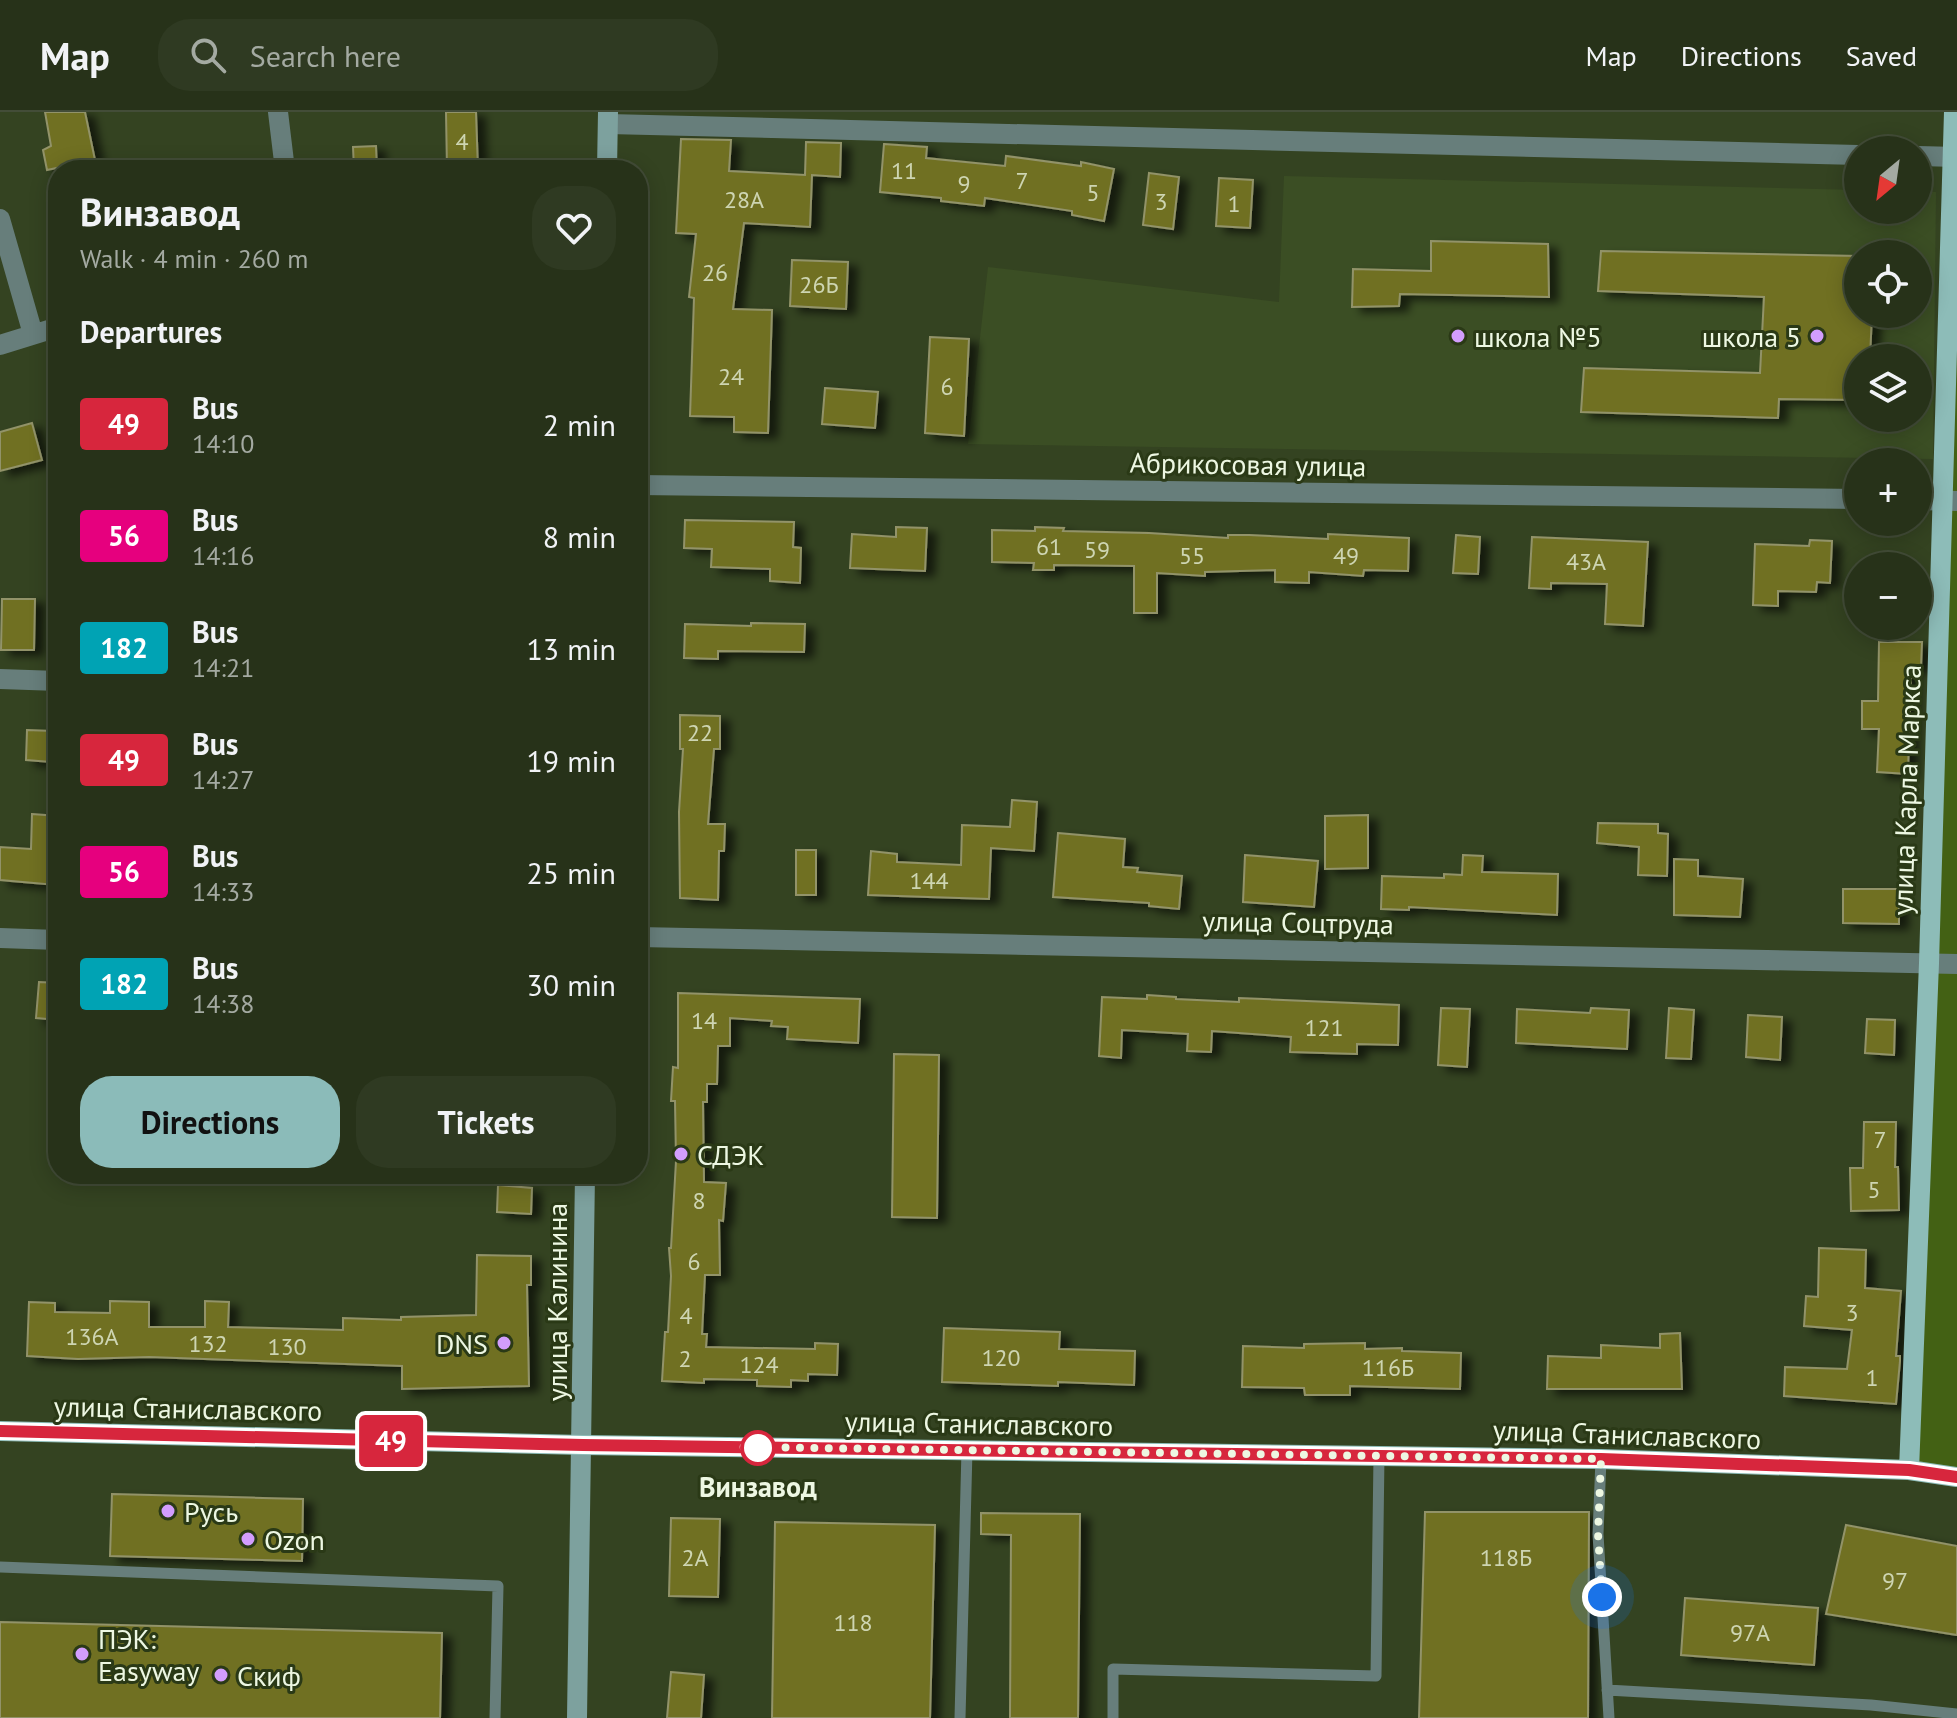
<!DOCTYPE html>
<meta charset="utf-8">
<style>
body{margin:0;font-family:"PT Sans",sans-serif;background:#2f3a22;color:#f1f3f6;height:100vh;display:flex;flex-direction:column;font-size:30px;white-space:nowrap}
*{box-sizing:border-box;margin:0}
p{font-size:26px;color:#a4aaa2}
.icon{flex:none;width:44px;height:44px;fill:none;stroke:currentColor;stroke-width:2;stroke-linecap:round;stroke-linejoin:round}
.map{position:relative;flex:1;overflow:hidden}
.details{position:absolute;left:48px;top:48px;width:600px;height:1024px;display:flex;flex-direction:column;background:#273219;border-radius:32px;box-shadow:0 4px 20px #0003,0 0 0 2px #434d38}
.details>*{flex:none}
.badge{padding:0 16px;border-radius:6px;font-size:28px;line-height:52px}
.needle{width:52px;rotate:209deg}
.tools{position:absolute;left:1844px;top:24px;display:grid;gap:16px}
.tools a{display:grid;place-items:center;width:88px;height:88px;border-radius:50%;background:#273219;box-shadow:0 4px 20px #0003,0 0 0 2px #434d38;font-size:40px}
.you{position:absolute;width:40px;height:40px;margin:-20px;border:6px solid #fff;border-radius:50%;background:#1a73e8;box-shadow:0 0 0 12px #1a73e833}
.map>.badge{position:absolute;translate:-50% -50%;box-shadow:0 0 0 4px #fff}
h2{padding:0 32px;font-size:30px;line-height:72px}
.round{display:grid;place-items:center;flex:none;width:84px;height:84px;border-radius:32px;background:#2f3a22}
.head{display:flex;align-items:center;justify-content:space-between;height:136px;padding:0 32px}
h1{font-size:38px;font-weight:700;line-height:60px}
.primary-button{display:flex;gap:16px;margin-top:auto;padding:16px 32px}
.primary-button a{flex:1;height:92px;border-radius:32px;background:#8bbbb9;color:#111;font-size:32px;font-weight:700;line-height:92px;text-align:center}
.primary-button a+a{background:#2f3a22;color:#f1f3f6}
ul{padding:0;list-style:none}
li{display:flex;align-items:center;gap:24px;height:112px;padding:0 32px}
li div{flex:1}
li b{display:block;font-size:30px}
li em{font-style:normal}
li .badge{min-width:88px;font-weight:700;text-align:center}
header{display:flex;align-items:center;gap:48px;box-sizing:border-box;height:112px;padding:0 40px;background:#273219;border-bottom:2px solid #434d38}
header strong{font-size:38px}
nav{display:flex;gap:44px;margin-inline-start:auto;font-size:28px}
.search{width:560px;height:72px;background:#2f3a22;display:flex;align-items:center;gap:20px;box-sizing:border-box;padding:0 28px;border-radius:32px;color:#a4aaa2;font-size:30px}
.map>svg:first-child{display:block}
.built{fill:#3b4e24;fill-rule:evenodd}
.green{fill:#436114}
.building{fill:#706f24;stroke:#929369;stroke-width:2;filter:url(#shadow)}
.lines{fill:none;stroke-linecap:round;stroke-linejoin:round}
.lane{stroke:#677e7b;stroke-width:11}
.street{stroke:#677e7b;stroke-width:20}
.secondary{stroke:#7da19e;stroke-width:20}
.primary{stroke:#8dbcb8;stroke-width:20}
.line-casing{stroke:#fff;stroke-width:18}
.line{stroke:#d7263d;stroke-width:12}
.walk{stroke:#edf7e2;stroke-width:8;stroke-dasharray:0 14.4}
.poi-dot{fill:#d29dfd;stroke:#2a3916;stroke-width:3}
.stop-dot{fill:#fff;stroke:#d7263d;stroke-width:4}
.labels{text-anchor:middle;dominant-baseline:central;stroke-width:6;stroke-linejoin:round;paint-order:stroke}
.number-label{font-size:24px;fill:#ced5b2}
.poi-label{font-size:28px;fill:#edf7e2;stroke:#2a3916;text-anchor:start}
.street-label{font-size:28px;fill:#edf7e2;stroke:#2a3916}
.stop-label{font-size:28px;font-weight:bold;fill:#edf7e2;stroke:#2a3916}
</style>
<header>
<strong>Map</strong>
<div class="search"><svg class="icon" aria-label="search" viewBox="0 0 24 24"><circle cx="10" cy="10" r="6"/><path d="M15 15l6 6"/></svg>Search here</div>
<nav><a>Map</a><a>Directions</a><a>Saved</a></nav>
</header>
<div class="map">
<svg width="1957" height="1606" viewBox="0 0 1957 1606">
<defs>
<filter id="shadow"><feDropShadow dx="9" dy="5" stdDeviation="4" flood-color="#0009"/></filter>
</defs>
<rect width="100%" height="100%" fill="#344321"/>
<path class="built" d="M 1284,64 L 1858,78 L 1858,98 L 1918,98 L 1918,79 L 1936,80 L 1933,347 L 968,332 L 988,155 L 1279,190 ZM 1858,142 L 1918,142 L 1918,202 L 1858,202 ZM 1858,246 L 1918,246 L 1918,306 L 1858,306 Z"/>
<path class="green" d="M 1957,0 L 1957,1365 L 1909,1358 Z"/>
<path class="building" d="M 45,0 L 85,0 L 95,48 L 47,58 L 43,38 L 51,34 Z
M 446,0 L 476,0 L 478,58 L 447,58 Z
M 681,27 L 731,28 L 729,59 L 805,63 L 806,30 L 841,31 L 840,65 L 812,63 L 810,115 L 744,111 L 733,197 L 772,198 L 768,321 L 734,320 L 734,305 L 690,304 L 694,186 L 689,185 L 696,122 L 676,121 Z
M 884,32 L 927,35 L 926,46 L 1005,54 L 1006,44 L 1081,54 L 1081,50 L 1114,57 L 1104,109 L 1072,103 L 1072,99 L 985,86 L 984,94 L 941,89 L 941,86 L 880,80 Z
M 376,34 L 377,58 L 354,58 L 353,35 Z
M 1149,61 L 1179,65 L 1173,117 L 1143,113 Z
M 1219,66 L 1253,68 L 1250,116 L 1216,114 Z
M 1431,129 L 1548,132 L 1549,185 L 1400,182 L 1399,194 L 1352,195 L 1353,157 L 1431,159 Z
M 1601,139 L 1858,144 L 1858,202 L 1872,202 L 1870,246 L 1858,246 L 1858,288 L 1779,287 L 1778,306 L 1581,300 L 1584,256 L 1760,261 L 1764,185 L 1598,179 Z
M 792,148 L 848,150 L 846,197 L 790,194 Z
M 930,225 L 969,227 L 964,324 L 925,321 Z
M 825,276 L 878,280 L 875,316 L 822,312 Z
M 32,311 L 42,348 L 0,359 L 0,320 Z
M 685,408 L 794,410 L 793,435 L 801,436 L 800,471 L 770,469 L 770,457 L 711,455 L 712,437 L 684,436 Z
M 896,415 L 927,416 L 925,459 L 850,456 L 852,422 L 896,425 Z
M 1035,415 L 1064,416 L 1063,419 L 1149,421 L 1228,426 L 1228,423 L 1249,423 L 1328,427 L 1328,422 L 1409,426 L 1408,459 L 1364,458 L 1363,464 L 1309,460 L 1309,471 L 1275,470 L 1275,458 L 1205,460 L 1205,464 L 1157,461 L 1157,501 L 1134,501 L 1134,454 L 1054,453 L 1054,458 L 1033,458 L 1034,451 L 992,450 L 992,418 L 1035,419 Z
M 1456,423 L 1480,425 L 1478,462 L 1453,461 Z
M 1532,425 L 1648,430 L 1643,514 L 1605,512 L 1607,472 L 1551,471 L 1551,477 L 1529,476 Z
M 1810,428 L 1832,429 L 1830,471 L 1817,470 L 1816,480 L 1778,479 L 1778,494 L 1753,493 L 1755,432 L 1809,434 Z
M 2,487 L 35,487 L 34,538 L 1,538 Z
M 751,511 L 805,512 L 804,540 L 718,539 L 718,547 L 684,546 L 685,512 L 751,514 Z
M 1879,530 L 1922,530 L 1921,556 L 1911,555 L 1908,662 L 1877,660 L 1879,617 L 1862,617 L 1862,589 L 1878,589 Z
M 680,603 L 720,604 L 720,637 L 714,637 L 708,712 L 725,712 L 724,739 L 719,739 L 718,788 L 680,786 L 679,700 L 683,637 L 680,637 Z
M 27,618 L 53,619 L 51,650 L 26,648 Z
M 1012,688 L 1037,690 L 1034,739 L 991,736 L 989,787 L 868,783 L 871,739 L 897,742 L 897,750 L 961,753 L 962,713 L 1010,715 Z
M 32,702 L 58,704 L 56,773 L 0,768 L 0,735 L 31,737 Z
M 1368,703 L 1368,756 L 1325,757 L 1325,704 Z
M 1598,711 L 1658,712 L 1658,721 L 1668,722 L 1667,764 L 1638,763 L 1639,735 L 1597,731 Z
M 1058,721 L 1125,727 L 1123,755 L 1138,756 L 1137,760 L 1182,764 L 1179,797 L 1149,794 L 1149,791 L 1053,785 Z
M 796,738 L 816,738 L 816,783 L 796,783 Z
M 1245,743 L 1318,749 L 1314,795 L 1243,790 Z
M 1463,743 L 1483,744 L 1482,760 L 1558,762 L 1557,803 L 1409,795 L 1409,798 L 1381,797 L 1382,764 L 1444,766 L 1444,762 L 1462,763 Z
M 1674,747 L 1698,748 L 1698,764 L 1743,767 L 1740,805 L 1674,803 Z
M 1843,777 L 1899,777 L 1899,812 L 1843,811 Z
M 39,870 L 58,871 L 58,908 L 36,906 Z
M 678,881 L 860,887 L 858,931 L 787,927 L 788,915 L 771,914 L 772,909 L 730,906 L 730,934 L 718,934 L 717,972 L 707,972 L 707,990 L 703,990 L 704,1070 L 726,1071 L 723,1109 L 719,1108 L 720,1163 L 705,1163 L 702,1222 L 707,1222 L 706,1235 L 815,1237 L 815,1231 L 838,1232 L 837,1263 L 808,1262 L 808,1269 L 791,1268 L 791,1275 L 757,1274 L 757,1268 L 704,1267 L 704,1271 L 662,1269 L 665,1220 L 668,1220 L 671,1164 L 669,1136 L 671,1136 L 676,1049 L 675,989 L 671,989 L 673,955 L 678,956 Z
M 1147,883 L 1176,885 L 1176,887 L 1239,890 L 1239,886 L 1399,893 L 1398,933 L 1357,932 L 1357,942 L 1290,940 L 1291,925 L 1212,919 L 1211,940 L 1187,939 L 1188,922 L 1122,918 L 1121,946 L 1099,944 L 1102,885 L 1147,887 Z
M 1441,896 L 1470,897 L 1467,955 L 1438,953 Z
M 1591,896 L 1629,898 L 1627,937 L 1516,931 L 1517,897 L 1590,901 Z
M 1669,896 L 1694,898 L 1691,947 L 1666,946 Z
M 1748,903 L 1782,905 L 1780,948 L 1746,945 Z
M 1867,907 L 1895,908 L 1894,943 L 1865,941 Z
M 894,942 L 939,943 L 937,1106 L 892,1105 Z
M 1864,1010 L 1896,1010 L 1895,1055 L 1898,1055 L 1899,1098 L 1851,1099 L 1850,1056 L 1863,1056 Z
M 498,1073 L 532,1076 L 531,1102 L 497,1100 Z
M 1819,1136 L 1866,1138 L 1865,1176 L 1901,1179 L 1896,1244 L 1900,1244 L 1900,1249 L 1896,1292 L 1784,1284 L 1785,1255 L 1847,1257 L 1852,1218 L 1804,1214 L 1806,1184 L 1818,1185 Z
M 477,1143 L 531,1144 L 531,1173 L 527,1173 L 529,1274 L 402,1277 L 402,1254 L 149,1245 L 78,1247 L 27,1244 L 29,1190 L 55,1191 L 55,1200 L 110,1201 L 110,1189 L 149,1190 L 149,1215 L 205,1215 L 205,1189 L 229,1190 L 228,1215 L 343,1218 L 343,1206 L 401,1208 L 401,1205 L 476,1203 Z
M 944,1216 L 1060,1220 L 1059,1237 L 1135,1239 L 1134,1273 L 1058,1270 L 1058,1274 L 942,1270 Z
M 1680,1221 L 1682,1277 L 1547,1277 L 1548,1244 L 1601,1246 L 1601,1233 L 1660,1236 L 1660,1222 Z
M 1365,1231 L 1365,1237 L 1402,1236 L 1402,1239 L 1461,1241 L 1460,1277 L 1350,1274 L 1350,1283 L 1305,1283 L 1304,1276 L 1242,1275 L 1243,1234 L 1304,1236 L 1304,1232 Z
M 112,1382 L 303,1387 L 302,1449 L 110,1444 Z
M 1425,1400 L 1589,1400 L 1588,1606 L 1419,1606 Z
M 981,1401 L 1080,1402 L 1078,1606 L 1010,1606 L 1011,1423 L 981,1422 Z
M 671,1406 L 720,1407 L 718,1485 L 669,1484 Z
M 775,1410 L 935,1413 L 930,1606 L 772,1606 Z
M 1846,1413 L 1957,1434 L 1957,1523 L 1826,1502 Z
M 1685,1486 L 1818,1496 L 1814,1553 L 1681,1543 Z
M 0,1510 L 442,1521 L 440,1606 L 0,1606 Z
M 671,1560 L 704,1563 L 701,1606 L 667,1606 Z"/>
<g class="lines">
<path class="lane" d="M 1601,1347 L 1598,1422 L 1609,1606
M 0,1455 L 498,1474 L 495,1606
M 1607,1578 L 1871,1593 L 1957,1602
M 960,1606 L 967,1338
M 1113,1606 L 1113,1557 L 1376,1564 L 1379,1344"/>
<path class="street" d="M 278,0 L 285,58
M 608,12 L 1858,43
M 1918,44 L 1957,45
M 0,107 L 33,222
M 0,233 L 58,215
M 638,373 L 1858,387
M 1918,388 L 1957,389
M 0,567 L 58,569
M 638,825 L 1957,852
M 0,826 L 58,828"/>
<path class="secondary" d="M 607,58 L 608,0
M 577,1606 L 585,1062"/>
<path class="primary" d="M 0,1319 L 583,1333 L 1601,1347 L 1909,1358 L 1957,1365
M 1909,1358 L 1929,851 L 1954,0"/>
</g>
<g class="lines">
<defs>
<path id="line" d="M 0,1319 L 583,1333 L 1601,1347 L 1909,1358 L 1957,1365"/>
</defs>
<use href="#line" class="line-casing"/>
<use href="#line" class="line"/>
<path class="walk" d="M 758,1336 L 743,1335 L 1601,1347 L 1598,1422 L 1602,1485"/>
</g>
<g class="poi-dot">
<circle cx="1458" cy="224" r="8"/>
<circle cx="1817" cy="224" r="8"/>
<circle cx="681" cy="1042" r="8"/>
<circle cx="504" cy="1231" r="8"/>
<circle cx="168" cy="1399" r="8"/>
<circle cx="248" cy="1427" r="8"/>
<circle cx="82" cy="1542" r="8"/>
<circle cx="221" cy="1563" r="8"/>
</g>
<circle class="stop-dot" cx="758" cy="1336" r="16"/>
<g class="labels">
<g class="number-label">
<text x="462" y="29">4</text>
<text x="904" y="58">11</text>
<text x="1022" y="68">7</text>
<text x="964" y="71">9</text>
<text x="1093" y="80">5</text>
<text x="744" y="87">28А</text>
<text x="1161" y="89">3</text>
<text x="1234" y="91">1</text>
<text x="715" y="160">26</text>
<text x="819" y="172">26Б</text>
<text x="731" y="264">24</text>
<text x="947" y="274">6</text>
<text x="1049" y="434">61</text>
<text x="1097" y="437">59</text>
<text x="1192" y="443">55</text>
<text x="1346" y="443">49</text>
<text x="1586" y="449">43А</text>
<text x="700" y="620">22</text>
<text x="929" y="768">144</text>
<text x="704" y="908">14</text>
<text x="1324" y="915">121</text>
<text x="1880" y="1027">7</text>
<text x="1874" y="1077">5</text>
<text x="699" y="1088">8</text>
<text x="694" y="1149">6</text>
<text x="1852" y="1200">3</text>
<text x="686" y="1203">4</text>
<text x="92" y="1224">136А</text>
<text x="208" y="1231">132</text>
<text x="287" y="1234">130</text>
<text x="1001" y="1245">120</text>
<text x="685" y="1246">2</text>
<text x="759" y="1252">124</text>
<text x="1388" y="1255">116Б</text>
<text x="1872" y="1265">1</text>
<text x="695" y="1445">2А</text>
<text x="1506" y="1445">118Б</text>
<text x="1895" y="1468">97</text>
<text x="853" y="1510">118</text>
<text x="1750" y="1520">97А</text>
</g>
<g class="poi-label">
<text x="1474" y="224">школа №5</text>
<text x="1801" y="224" text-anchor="end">школа 5</text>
<text x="697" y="1042">СДЭК</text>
<text x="488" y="1231" text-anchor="end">DNS</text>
<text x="184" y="1399">Русь</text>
<text x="264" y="1427">Ozon</text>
<text x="98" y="1526">ПЭК:<tspan x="98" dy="32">Easyway</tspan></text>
<text x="237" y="1563">Скиф</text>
</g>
<g class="street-label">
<text transform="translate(1248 352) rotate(1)">Абрикосовая улица</text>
<text transform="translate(1906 678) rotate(-88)">улица Карла Маркса</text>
<text transform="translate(1298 810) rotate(1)">улица Соцтруда</text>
<text transform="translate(556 1190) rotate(-90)">улица Калинина</text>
<text transform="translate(188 1296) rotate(1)">улица Станиславского</text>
<text transform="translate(979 1311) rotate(1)">улица Станиславского</text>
<text transform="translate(1627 1322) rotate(2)">улица Станиславского</text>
</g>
<g class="stop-label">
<text x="758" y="1374">Винзавод</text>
</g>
</g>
</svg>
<div class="tools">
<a><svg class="needle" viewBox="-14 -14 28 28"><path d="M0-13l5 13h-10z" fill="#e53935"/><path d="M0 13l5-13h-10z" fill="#a4aaa2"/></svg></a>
<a><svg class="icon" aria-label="locate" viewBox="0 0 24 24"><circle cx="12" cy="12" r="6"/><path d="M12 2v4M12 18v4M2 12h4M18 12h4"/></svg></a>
<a><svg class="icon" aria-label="layers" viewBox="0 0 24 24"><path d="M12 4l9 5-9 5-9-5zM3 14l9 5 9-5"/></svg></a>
<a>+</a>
<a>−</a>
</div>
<div class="you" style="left:1602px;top:1485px"></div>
<b class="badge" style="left:391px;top:1329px;background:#d7263d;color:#fff">49</b>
<section class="details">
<div class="head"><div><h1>Винзавод</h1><p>Walk · 4 min · 260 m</p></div><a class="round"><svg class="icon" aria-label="heart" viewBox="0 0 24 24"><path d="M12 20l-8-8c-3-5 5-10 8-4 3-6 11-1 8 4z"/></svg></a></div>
<h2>Departures</h2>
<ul>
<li><span class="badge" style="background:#d7263d;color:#fff">49</span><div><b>Bus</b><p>14:10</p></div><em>2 min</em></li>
<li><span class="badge" style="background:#e6007e;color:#fff">56</span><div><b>Bus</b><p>14:16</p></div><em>8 min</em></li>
<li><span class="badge" style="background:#00a3b4;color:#fff">182</span><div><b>Bus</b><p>14:21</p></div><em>13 min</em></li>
<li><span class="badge" style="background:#d7263d;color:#fff">49</span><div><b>Bus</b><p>14:27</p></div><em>19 min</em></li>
<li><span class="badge" style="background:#e6007e;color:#fff">56</span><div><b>Bus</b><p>14:33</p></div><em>25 min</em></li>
<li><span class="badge" style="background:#00a3b4;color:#fff">182</span><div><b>Bus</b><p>14:38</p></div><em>30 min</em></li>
</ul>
<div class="primary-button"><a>Directions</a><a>Tickets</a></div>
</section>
</div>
